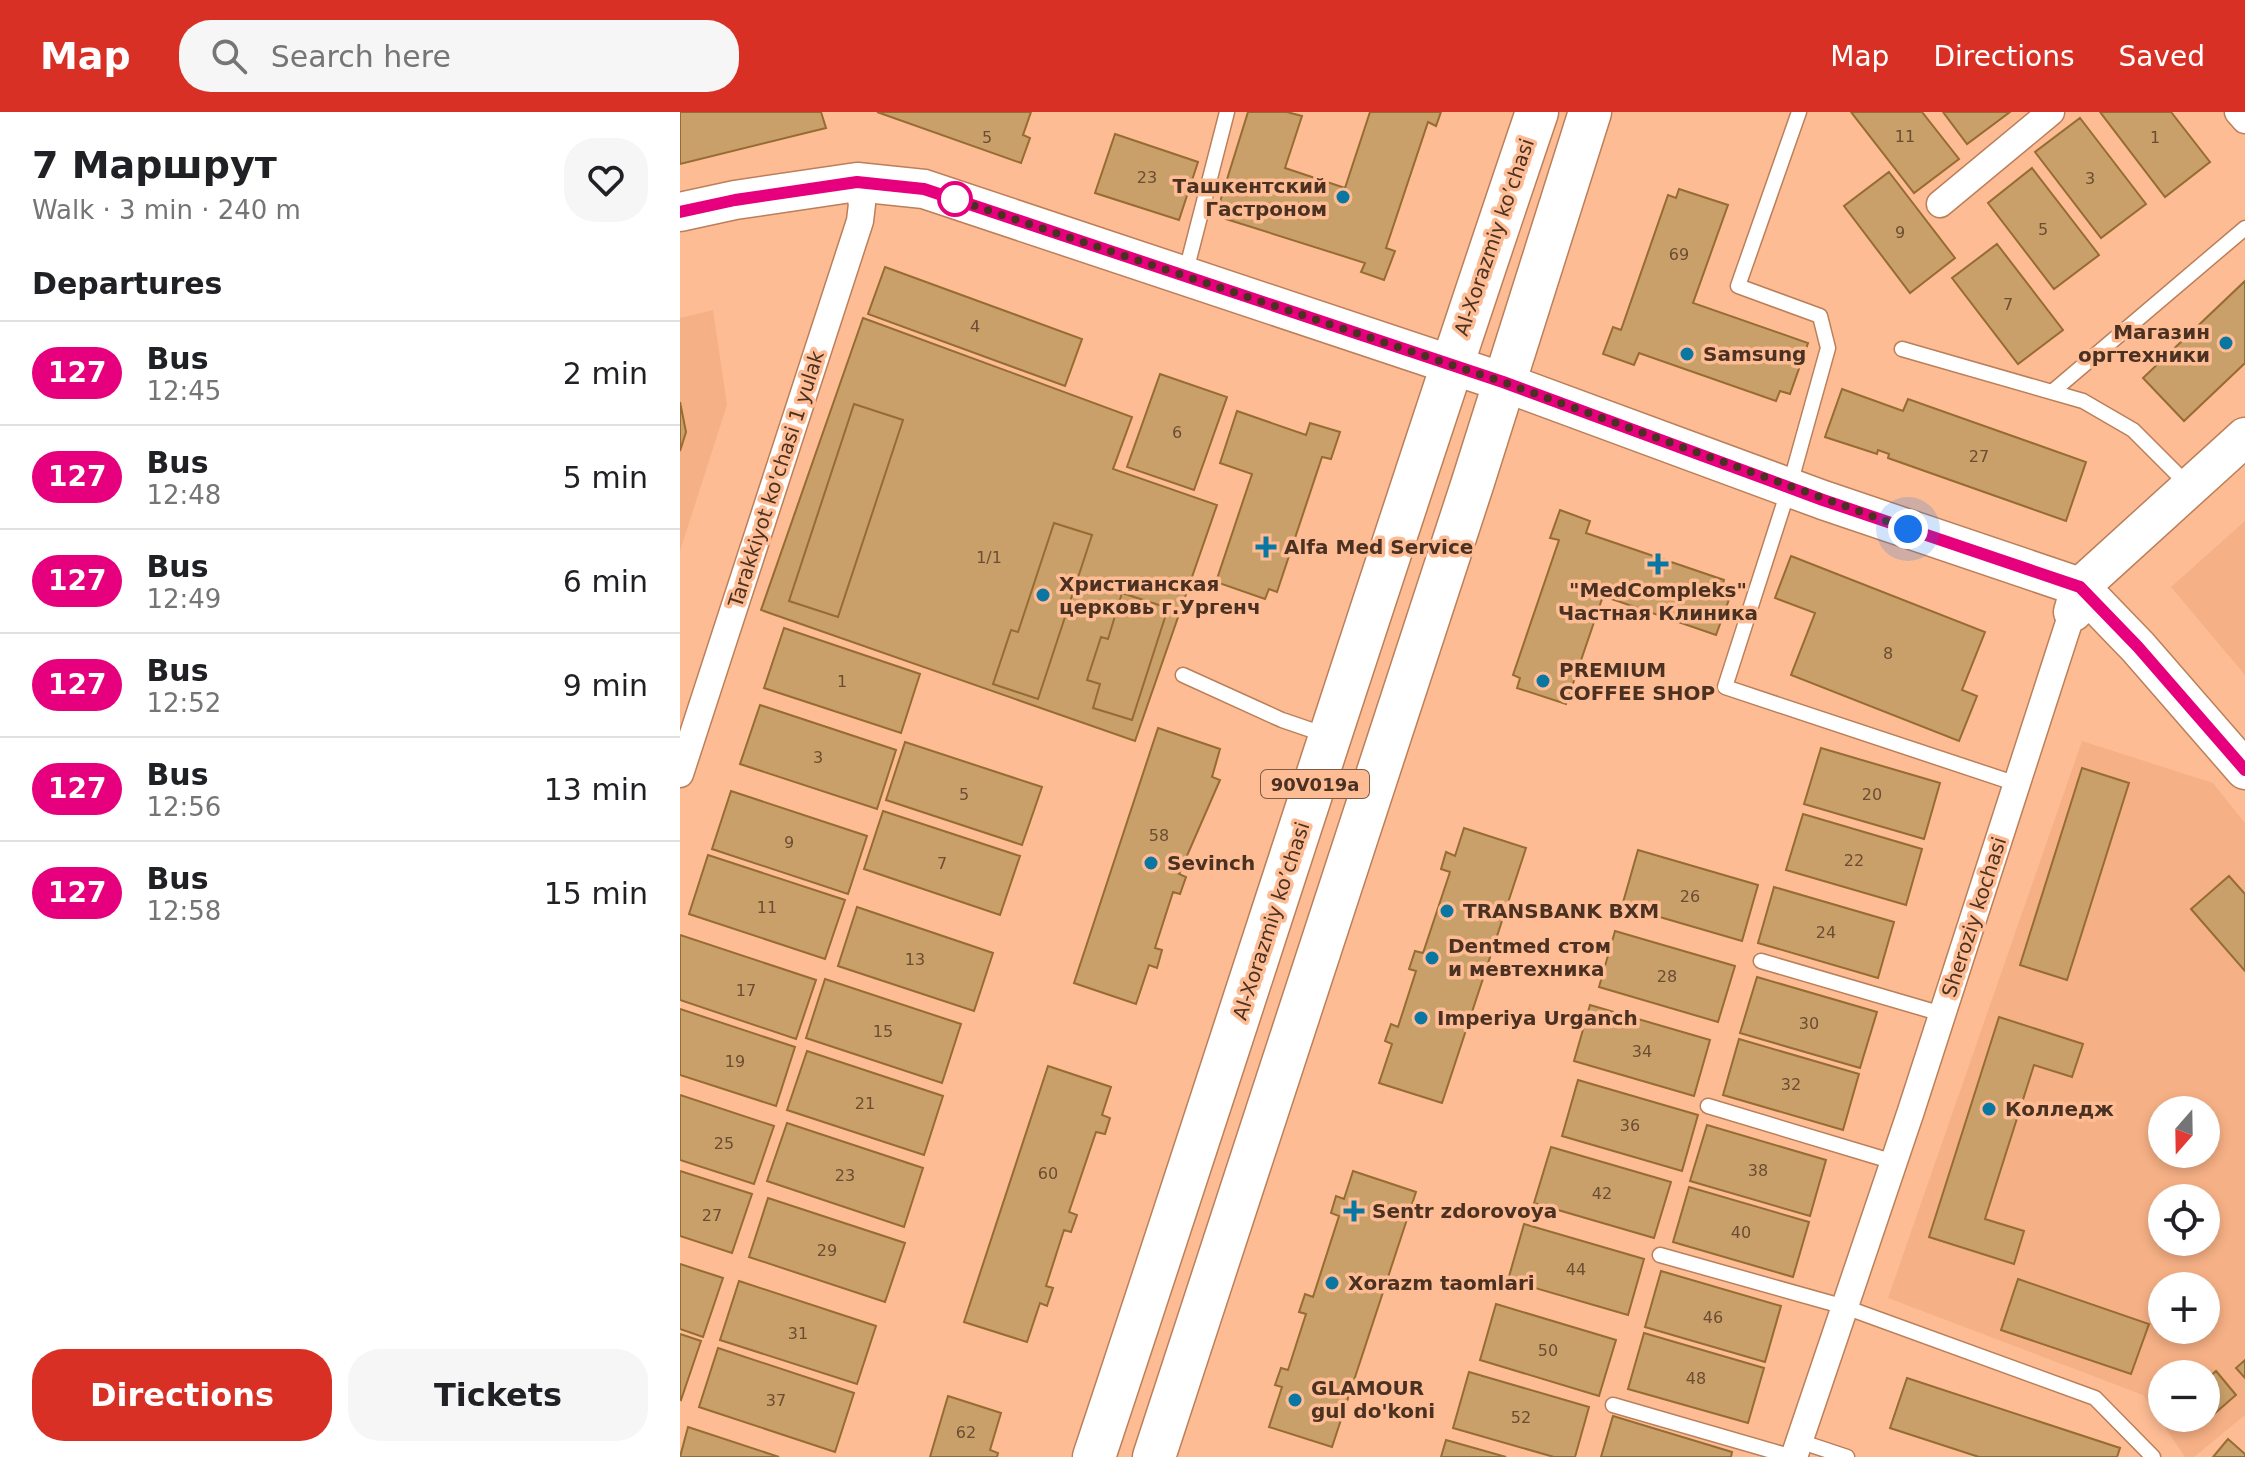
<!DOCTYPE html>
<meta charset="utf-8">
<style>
body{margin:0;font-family:"DejaVu Sans",sans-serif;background:#f6f6f6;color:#202124;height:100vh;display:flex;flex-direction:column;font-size:30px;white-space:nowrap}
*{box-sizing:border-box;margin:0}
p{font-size:26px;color:#757577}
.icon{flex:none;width:44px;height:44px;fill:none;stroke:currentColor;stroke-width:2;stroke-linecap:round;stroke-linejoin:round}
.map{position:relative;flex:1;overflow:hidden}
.panel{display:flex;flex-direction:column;background:#fff;width:680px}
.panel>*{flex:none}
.badge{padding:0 16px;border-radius:26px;font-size:28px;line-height:52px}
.needle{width:52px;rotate:200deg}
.buttons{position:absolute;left:1468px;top:984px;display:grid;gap:16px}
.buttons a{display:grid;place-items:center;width:72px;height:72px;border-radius:50%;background:#fff;box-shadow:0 4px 12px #0003;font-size:40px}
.you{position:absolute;width:40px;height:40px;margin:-20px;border:6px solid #fff;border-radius:50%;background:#1a73e8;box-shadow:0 0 0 12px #1a73e833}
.map>.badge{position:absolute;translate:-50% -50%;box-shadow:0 0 0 4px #fff}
h2{padding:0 32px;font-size:30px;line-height:72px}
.round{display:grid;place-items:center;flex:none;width:84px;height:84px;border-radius:32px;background:#f6f6f6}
.headline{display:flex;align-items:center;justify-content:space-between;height:136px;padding:0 32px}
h1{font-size:38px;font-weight:700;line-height:60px}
.button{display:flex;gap:16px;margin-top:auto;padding:16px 32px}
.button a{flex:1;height:92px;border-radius:32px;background:#d93025;color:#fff;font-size:32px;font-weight:700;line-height:92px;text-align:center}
.button a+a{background:#f6f6f6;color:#202124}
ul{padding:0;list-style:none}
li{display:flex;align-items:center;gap:24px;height:104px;padding:0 32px;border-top:2px solid #e0e0e0}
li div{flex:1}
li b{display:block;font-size:30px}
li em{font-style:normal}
li .badge{min-width:88px;font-weight:700;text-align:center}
header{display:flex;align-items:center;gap:48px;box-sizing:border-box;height:112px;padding:0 40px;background:#d93025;color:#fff}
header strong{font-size:38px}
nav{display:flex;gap:44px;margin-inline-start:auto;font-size:28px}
.search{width:560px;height:72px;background:#f6f6f6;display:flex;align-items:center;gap:20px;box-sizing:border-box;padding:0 28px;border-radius:32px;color:#757577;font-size:30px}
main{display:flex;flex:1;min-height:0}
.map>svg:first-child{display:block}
.built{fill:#f6b085;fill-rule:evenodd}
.building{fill:#caa06a;stroke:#966c32;stroke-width:2}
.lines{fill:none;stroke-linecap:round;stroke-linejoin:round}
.lane-casing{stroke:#bb7f59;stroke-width:17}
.street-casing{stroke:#bb7f59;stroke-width:29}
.secondary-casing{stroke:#bb7f59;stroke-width:41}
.primary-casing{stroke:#bb7f59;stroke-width:45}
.lane{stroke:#fff;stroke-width:14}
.street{stroke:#fff;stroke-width:26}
.secondary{stroke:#fff;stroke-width:38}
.primary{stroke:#fff;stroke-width:42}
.line-casing{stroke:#fff;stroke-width:18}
.line{stroke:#e6007e;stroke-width:12}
.walk{stroke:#4b3121;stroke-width:8;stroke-dasharray:0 14.4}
.poi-dot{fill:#0977a2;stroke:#fdbc94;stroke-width:3}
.stop-dot{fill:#fff;stroke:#e6007e;stroke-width:4}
.labels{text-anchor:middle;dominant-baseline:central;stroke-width:7;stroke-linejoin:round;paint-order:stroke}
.number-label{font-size:16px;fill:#6b4d33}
.shield{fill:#fdbc94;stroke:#805b44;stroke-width:2}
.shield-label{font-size:18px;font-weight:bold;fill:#4b3121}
.poi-label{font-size:20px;font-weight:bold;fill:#4b3121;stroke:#fdbc94;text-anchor:start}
.street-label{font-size:20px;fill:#4b3121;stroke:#fdbc94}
</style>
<header>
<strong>Map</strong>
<div class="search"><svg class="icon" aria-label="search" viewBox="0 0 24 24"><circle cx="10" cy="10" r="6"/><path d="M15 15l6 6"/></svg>Search here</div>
<nav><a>Map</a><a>Directions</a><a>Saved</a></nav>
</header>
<main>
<section class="panel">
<div class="headline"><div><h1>7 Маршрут</h1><p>Walk · 3 min · 240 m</p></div><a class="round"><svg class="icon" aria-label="heart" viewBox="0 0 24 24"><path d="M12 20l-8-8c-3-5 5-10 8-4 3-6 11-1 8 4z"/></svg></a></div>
<h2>Departures</h2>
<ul>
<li><span class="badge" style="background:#e6007e;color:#fff">127</span><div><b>Bus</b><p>12:45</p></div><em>2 min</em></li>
<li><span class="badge" style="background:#e6007e;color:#fff">127</span><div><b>Bus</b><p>12:48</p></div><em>5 min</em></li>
<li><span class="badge" style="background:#e6007e;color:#fff">127</span><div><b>Bus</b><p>12:49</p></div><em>6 min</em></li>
<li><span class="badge" style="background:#e6007e;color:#fff">127</span><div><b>Bus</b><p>12:52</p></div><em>9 min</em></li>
<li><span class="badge" style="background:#e6007e;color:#fff">127</span><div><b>Bus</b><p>12:56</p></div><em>13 min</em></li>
<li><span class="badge" style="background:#e6007e;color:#fff">127</span><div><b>Bus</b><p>12:58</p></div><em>15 min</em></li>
</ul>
<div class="button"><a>Directions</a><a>Tickets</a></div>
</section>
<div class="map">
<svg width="1565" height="1345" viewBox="0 0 1565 1345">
<rect width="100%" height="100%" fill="#fdbc94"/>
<path class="built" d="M 33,198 L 47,293 L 0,439 L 0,206 Z
M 1565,409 L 1565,563 L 1491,475 Z
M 1402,629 L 1533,671 L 1565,711 L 1565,1303 L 1514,1345 L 1505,1345 L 1463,1283 L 1208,1186 ZM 1482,998 L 1526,998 L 1526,1042 L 1482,1042 ZM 1482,1086 L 1526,1086 L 1526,1130 L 1482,1130 ZM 1482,1174 L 1526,1174 L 1526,1218 L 1482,1218 ZM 1482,1262 L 1526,1262 L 1526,1306 L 1482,1306 Z"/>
<path class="building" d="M 0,0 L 141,0 L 146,16 L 0,52 Z
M 197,0 L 351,0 L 343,23 L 350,26 L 341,51 Z
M 568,0 L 607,0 L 622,4 L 605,56 L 665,76 L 690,0 L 761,0 L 756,14 L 748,10 L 706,136 L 715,139 L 704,168 L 681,160 L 685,151 L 546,107 L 549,96 L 539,93 Z
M 1171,0 L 1242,0 L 1279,47 L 1234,81 Z
M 1263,0 L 1330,0 L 1287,32 Z
M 1420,0 L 1491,0 L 1530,50 L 1485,85 Z
M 1400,6 L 1466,92 L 1421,126 L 1355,40 Z
M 435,22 L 518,50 L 499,108 L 415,81 Z
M 1352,56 L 1419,143 L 1374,177 L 1308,91 Z
M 1209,60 L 1275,146 L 1230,181 L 1164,94 Z
M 999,77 L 1048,93 L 1013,191 L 1128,231 L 1110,282 L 1100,279 L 1096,289 L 959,241 L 954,253 L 923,242 L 933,215 L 941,218 L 988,83 L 996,86 Z
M 1317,132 L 1383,218 L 1338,252 L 1272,166 Z
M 205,155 L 402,227 L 385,274 L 188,202 Z
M 1565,169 L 1565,251 L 1504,309 L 1463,266 Z
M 183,206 L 452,305 L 433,357 L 537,393 L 455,629 L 81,498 Z
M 480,262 L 547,285 L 514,378 L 447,355 Z
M 1162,277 L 1223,299 L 1228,287 L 1406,350 L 1386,409 L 1208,346 L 1209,342 L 1198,338 L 1197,342 L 1145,325 Z
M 0,290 L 6,320 L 0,339 Z
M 174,292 L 223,308 L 158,505 L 109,489 Z
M 557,299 L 626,323 L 630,311 L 660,320 L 651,347 L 642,345 L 597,480 L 589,477 L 585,487 L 536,470 L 572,362 L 540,351 Z
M 880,398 L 910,409 L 906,421 L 1044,468 L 1041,478 L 1051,482 L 1036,523 L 923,484 L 886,592 L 837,576 L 840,566 L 833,563 L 879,428 L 870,426 Z
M 374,411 L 412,423 L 358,587 L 313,572 L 331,518 L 338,520 Z
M 1111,444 L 1305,520 L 1282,578 L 1297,584 L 1279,629 L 1111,563 L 1135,501 L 1095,486 Z
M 442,481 L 488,496 L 452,608 L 413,596 L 420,572 L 407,568 L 421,525 L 428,527 Z
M 104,516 L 240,562 L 221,621 L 84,576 Z
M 80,593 L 216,638 L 197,697 L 60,652 Z
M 478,616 L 540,637 L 532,665 L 540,668 L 499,762 L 506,765 L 500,782 L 493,780 L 475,836 L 482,838 L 477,856 L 469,853 L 456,892 L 394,871 Z
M 225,630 L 362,675 L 342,733 L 206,688 Z
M 1141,636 L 1260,671 L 1244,727 L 1124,692 Z
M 1402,656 L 1449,671 L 1387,868 L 1340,853 Z
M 51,679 L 187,724 L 168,782 L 32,737 Z
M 203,699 L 340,744 L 320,803 L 184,757 Z
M 1123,702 L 1242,737 L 1226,793 L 1106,758 Z
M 784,716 L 846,736 L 762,991 L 699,971 L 712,932 L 705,929 L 711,912 L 718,915 L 736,859 L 729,857 L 735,839 L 743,841 L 770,760 L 761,757 L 766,740 L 775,744 Z
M 958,738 L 1078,773 L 1062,829 L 942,794 Z
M 28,743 L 165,788 L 145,847 L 9,802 Z
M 1549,764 L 1565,782 L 1565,859 L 1511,797 Z
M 1094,775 L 1214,810 L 1198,866 L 1078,831 Z
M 177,795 L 313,841 L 294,899 L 158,854 Z
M 935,819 L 1055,854 L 1038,910 L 919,875 Z
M 0,823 L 136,868 L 116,927 L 0,888 Z
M 1077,865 L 1197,900 L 1180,956 L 1060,921 Z
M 145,867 L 281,912 L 262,971 L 126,926 Z
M 910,893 L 1030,928 L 1014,984 L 894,949 Z
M 0,897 L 115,935 L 96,994 L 0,963 Z
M 1319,905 L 1403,932 L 1392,965 L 1354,953 L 1305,1107 L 1344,1119 L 1334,1152 L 1249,1125 Z
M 1059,927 L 1179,962 L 1163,1018 L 1043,983 Z
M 127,939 L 263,984 L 244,1043 L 107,998 Z
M 368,954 L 431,975 L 422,1003 L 430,1006 L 425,1022 L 416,1020 L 389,1100 L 397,1103 L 391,1120 L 384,1118 L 366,1174 L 373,1176 L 367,1194 L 360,1191 L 347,1230 L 284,1210 Z
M 898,968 L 1018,1003 L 1002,1059 L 882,1024 Z
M 0,983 L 94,1014 L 74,1072 L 0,1048 Z
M 107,1011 L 243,1056 L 224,1115 L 87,1069 Z
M 1027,1013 L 1146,1048 L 1130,1104 L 1010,1069 Z
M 871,1035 L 991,1070 L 974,1126 L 854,1091 Z
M 0,1059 L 72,1082 L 52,1141 L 0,1124 Z
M 673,1059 L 736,1080 L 652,1335 L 589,1315 L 602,1275 L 595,1273 L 601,1256 L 608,1258 L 626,1202 L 619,1200 L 625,1182 L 633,1185 L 659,1104 L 651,1101 L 656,1084 L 664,1087 Z
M 1009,1075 L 1129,1110 L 1113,1165 L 993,1130 Z
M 88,1086 L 225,1131 L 205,1190 L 69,1145 Z
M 844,1112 L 964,1147 L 948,1203 L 828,1168 Z
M 0,1152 L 43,1166 L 23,1225 L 0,1217 Z
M 981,1159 L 1101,1194 L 1085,1250 L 965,1215 Z
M 1338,1167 L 1469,1212 L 1451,1262 L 1321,1218 Z
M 59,1169 L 196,1214 L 177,1272 L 40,1228 Z
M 816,1192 L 936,1228 L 919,1284 L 800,1248 Z
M 964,1221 L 1084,1256 L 1068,1311 L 948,1277 Z
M 0,1222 L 21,1229 L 1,1288 L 0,1287 Z
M 38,1236 L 174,1281 L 155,1340 L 19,1295 Z
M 1565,1248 L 1565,1266 L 1556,1256 Z
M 1536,1259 L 1556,1283 L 1519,1315 L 1511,1306 L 1526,1306 L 1526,1268 Z
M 789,1260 L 909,1295 L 895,1345 L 874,1345 L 773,1316 Z
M 1227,1266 L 1440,1336 L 1437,1345 L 1299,1345 L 1210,1316 Z
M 268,1284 L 321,1301 L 310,1338 L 318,1341 L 317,1345 L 250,1345 Z
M 933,1304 L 1052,1340 L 1051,1345 L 921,1345 Z
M 8,1315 L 99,1345 L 0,1345 Z
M 1548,1327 L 1565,1342 L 1565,1345 L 1533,1345 Z
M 766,1328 L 826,1345 L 761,1345 Z"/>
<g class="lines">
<defs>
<path id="lane" d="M 1119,0 L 1058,174 L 1140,204 L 1148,236 L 1109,376 L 1045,575 L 1337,672
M 505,163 L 547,0
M 1222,237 L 1403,289 L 1453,318 L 1510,375
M 1372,280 L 1565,116
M 503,563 L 602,608 L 646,623
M 1081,849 L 1262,902
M 1028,994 L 1214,1050
M 980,1143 L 1165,1195 L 1415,1286 L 1473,1345
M 933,1293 L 1113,1345
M 1119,1329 L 1167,1345"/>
<path id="street" d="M 1558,0 L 1565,8
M 1260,92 L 1371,0
M 0,662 L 180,109 L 182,92 L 177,70
M 1114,1345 L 1231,999 L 1392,501"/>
<path id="secondary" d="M 0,100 L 55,88 L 177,70 L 244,77 L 823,270 L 1143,388 L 1400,475 L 1458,535 L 1565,658
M 1393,500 L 1400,475 L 1565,325"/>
<path id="primary" d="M 414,1345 C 563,897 705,447 857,0
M 474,1345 L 793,370 L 910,0"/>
</defs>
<use href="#lane" class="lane-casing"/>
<use href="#street" class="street-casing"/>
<use href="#secondary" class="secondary-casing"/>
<use href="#primary" class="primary-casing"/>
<use href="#lane" class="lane"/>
<use href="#street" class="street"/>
<use href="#secondary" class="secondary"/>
<use href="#primary" class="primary"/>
</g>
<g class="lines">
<defs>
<path id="line" d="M 0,100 L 55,88 L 177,70 L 244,77 L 823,270 L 1143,388 L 1400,475 L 1458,535 L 1565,658"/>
</defs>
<use href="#line" class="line-casing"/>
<use href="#line" class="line"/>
<path class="walk" d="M 275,87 L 271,86 L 823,270 L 1228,417"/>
</g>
<g class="poi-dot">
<circle cx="663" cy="85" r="8"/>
<circle cx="1546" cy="231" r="8"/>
<circle cx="1007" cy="242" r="8"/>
<path d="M582 423h8v8h8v8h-8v8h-8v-8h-8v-8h8z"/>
<path d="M974 440h8v8h8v8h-8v8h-8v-8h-8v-8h8z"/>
<circle cx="363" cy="483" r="8"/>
<circle cx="863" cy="569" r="8"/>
<circle cx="471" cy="751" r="8"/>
<circle cx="767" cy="799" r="8"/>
<circle cx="752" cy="846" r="8"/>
<circle cx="741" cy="906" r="8"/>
<circle cx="1309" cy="997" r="8"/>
<path d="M670 1087h8v8h8v8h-8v8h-8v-8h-8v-8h8z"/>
<circle cx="652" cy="1171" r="8"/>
<circle cx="615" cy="1288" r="8"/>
</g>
<circle class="stop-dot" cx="275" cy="87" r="16"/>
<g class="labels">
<g class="number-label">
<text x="1225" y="24">11</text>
<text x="307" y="25">5</text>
<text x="1475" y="25">1</text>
<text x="467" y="65">23</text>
<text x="1410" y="66">3</text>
<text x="1363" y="117">5</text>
<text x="1220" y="120">9</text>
<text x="999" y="142">69</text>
<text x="1328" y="192">7</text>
<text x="295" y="214">4</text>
<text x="497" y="320">6</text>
<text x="1299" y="344">27</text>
<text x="309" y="445">1/1</text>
<text x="1208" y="541">8</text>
<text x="162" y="569">1</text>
<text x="138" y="645">3</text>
<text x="284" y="682">5</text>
<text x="1192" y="682">20</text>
<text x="479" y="723">58</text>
<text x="109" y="730">9</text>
<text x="1174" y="748">22</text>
<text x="262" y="751">7</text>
<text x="1010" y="784">26</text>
<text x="87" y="795">11</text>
<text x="1146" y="820">24</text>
<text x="235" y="847">13</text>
<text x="987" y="864">28</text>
<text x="66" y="878">17</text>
<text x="1129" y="911">30</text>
<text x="203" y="919">15</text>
<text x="962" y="939">34</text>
<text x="55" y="949">19</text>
<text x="1111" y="972">32</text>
<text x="185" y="991">21</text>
<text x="950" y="1013">36</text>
<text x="44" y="1031">25</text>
<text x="1078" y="1058">38</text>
<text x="368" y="1061">60</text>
<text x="165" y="1063">23</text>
<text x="922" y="1081">42</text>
<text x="32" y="1103">27</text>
<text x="1061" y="1120">40</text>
<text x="147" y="1138">29</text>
<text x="896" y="1157">44</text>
<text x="1033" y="1205">46</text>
<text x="118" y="1221">31</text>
<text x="868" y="1238">50</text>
<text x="1016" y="1266">48</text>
<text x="96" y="1288">37</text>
<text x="841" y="1305">52</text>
<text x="286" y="1320">62</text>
</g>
<rect class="shield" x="581" y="658" width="108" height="28" rx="6"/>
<g class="shield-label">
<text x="635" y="672">90V019a</text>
</g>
<g class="poi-label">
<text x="647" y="74" text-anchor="end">Ташкентский<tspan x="647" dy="23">Гастроном</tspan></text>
<text x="1530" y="220" text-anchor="end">Магазин<tspan x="1530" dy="23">оргтехники</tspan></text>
<text x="1023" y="242">Samsung</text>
<text x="604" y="435">Alfa Med Service</text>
<text x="379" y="472">Христианская<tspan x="379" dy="23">церковь г.Ургенч</tspan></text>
<text x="978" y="478" text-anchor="middle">"MedCompleks"<tspan x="978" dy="23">Частная Клиника</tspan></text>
<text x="879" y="558">PREMIUM<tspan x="879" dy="23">COFFEE SHOP</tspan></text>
<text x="487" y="751">Sevinch</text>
<text x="783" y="799">TRANSBANK BXM</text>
<text x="768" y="834">Dentmed стом<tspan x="768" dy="23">и мевтехника</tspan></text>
<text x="757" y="906">Imperiya Urganch</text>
<text x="1325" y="997">Колледж</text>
<text x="692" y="1099">Sentr zdorovoya</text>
<text x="668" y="1171">Xorazm taomlari</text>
<text x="631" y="1276">GLAMOUR<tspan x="631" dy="23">gul do'koni</tspan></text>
</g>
<g class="street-label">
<text transform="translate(814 125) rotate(-71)">Al-Xorazmiy ko’chasi</text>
<text transform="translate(96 367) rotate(-72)">Tarakkiyot ko'chasi 1 yulak</text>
<text transform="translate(1294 805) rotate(-72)">Sheroziy kochasi</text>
<text transform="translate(591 809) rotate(-72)">Al-Xorazmiy ko’chasi</text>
</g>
</g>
</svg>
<div class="buttons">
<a><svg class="needle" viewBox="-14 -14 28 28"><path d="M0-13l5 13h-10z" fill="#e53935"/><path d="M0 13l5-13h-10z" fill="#757577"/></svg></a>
<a><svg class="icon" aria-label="locate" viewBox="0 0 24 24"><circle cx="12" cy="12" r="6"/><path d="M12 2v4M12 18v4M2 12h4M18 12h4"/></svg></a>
<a>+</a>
<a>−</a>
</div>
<div class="you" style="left:1228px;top:417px"></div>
</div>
</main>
